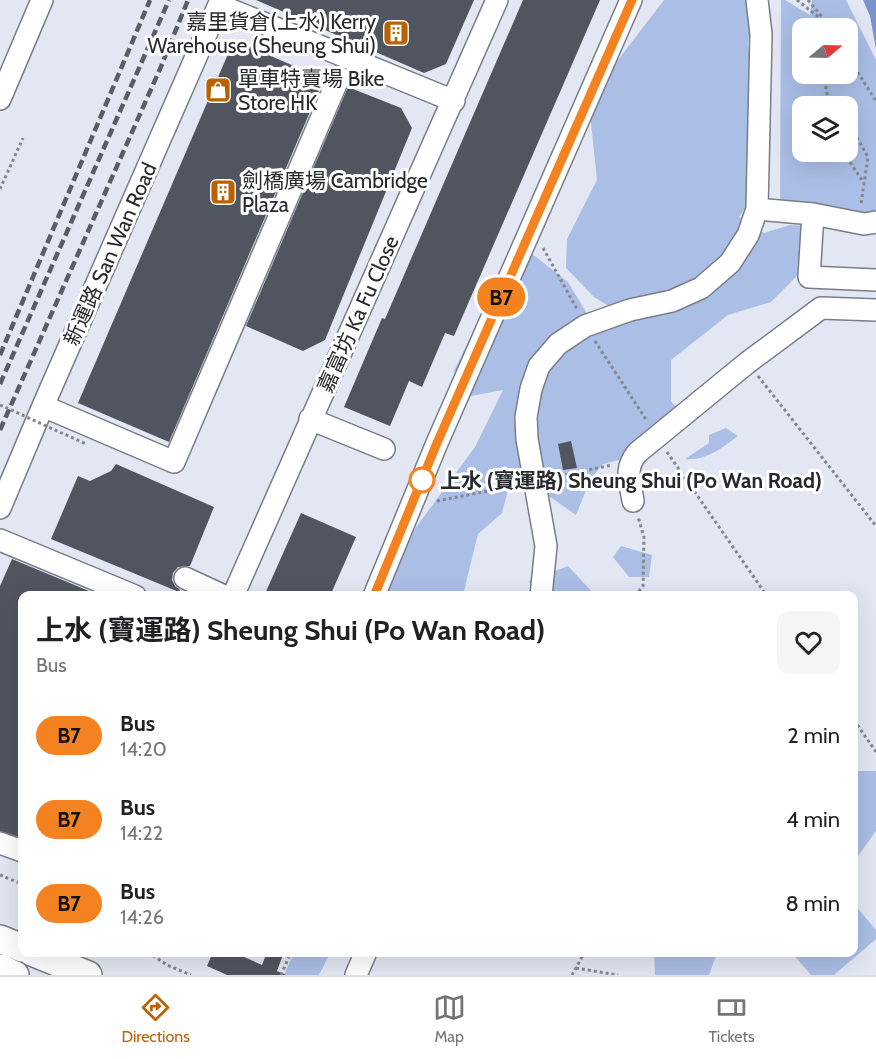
<!DOCTYPE html>
<meta charset="utf-8">
<style>
body{margin:0;font-family:Cabin,"Noto Sans SC",sans-serif;background:#f6f6f6;color:#202124;height:100vh;display:flex;flex-direction:column;font-size:22px;white-space:nowrap}
*{box-sizing:border-box;margin:0}
p{font-size:20px;color:#757577}
.icon{flex:none;width:33px;height:33px;fill:none;stroke:currentColor;stroke-width:2;stroke-linecap:round;stroke-linejoin:round}
.map{position:relative;flex:1;overflow:hidden}
.sheet{position:absolute;left:18px;top:591px;width:840px;height:366px;display:flex;flex-direction:column;background:#fff;border-radius:12px;box-shadow:0 6px 24px #0002}
.sheet>*{flex:none}
.badge{padding:0 12px;border-radius:20px;font-size:21px;line-height:39px}
.needle{width:39px;rotate:71deg}
.tools{position:absolute;left:792px;top:18px;display:grid;gap:12px}
.tools a{display:grid;place-items:center;width:66px;height:66px;border-radius:12px;background:#fff;box-shadow:0 6px 24px #0002;font-size:30px}
.map>.badge{position:absolute;translate:-50% -50%;box-shadow:0 0 0 3px #fff}
.round{display:grid;place-items:center;flex:none;width:63px;height:63px;border-radius:12px;background:#f6f6f6}
.headline{display:flex;align-items:center;justify-content:space-between;height:102px;padding:0 18px}
h1{font-size:28px;font-weight:700;line-height:45px}
ul{padding:0;list-style:none}
li{display:flex;align-items:center;gap:18px;height:84px;padding:0 18px}
li div{flex:1}
li b{display:block;font-size:22px}
li em{font-style:normal}
li .badge{min-width:66px;font-weight:700;text-align:center}
.tab-bar{display:flex;justify-content:space-around;align-items:center;height:84px;border-top:2px solid #e0e0e0;background:#fff;font-size:16px;color:#757577}
.tab-bar a{display:grid;justify-items:center;gap:3px}
.tab-bar .active{color:#bb6102}
.map>svg:first-child{display:block}
.green{fill:#abbee6;fill-rule:evenodd}
.water{fill:#7a93cb}
.building{fill:#51555f}
.lines{fill:none;stroke-linecap:round;stroke-linejoin:round}
.minor-casing{stroke:#787d88;stroke-width:24}
.major-casing{stroke:#787d88;stroke-width:30}
.path{stroke:#84878f;stroke-width:3;stroke-dasharray:3 3;stroke-linecap:butt}
.minor{stroke:#fff;stroke-width:21}
.major{stroke:#fff;stroke-width:27}
.rail{stroke:#5b5d64;stroke-width:4.5;stroke-dasharray:9 4.5;stroke-linecap:butt}
.path-bridge{stroke:#84878f;stroke-width:3;stroke-dasharray:3 3;stroke-linecap:butt}
.line-casing{stroke:#fff;stroke-width:14}
.line{stroke:#f58220;stroke-width:9}
.stop-dot{fill:#fff;stroke:#f58220;stroke-width:3}
.labels{text-anchor:middle;dominant-baseline:central;stroke-width:6;stroke-linejoin:round;paint-order:stroke}
.poi-label{font-size:21px;fill:#27292d;stroke:#fff;text-anchor:start}
.street-label{font-size:21px;fill:#27292d;stroke:#fff}
.stop-label{font-size:21px;font-weight:bold;fill:#27292d;stroke:#fff;text-anchor:start}
</style>
<div class="map">
<svg width="876" height="975" viewBox="0 0 876 975">
<rect width="100%" height="100%" fill="#e2e7f3"/>
<path class="green" d="M 664,0 L 766,0 L 751,19 L 748,43 L 751,77 L 771,96 L 770,173 L 739,217 L 764,233 L 790,225 L 822,227 L 820,253 L 771,302 L 728,315 L 671,360 L 671,401 L 678,410 L 623,459 L 603,464 L 591,478 L 576,515 L 513,471 L 502,513 L 478,534 L 463,595 L 363,596 L 388,535 L 401,548 L 475,447 L 503,390 L 471,396 L 454,371 L 517,242 L 568,282 L 592,322 L 625,316 L 594,297 L 566,268 L 567,239 L 597,180 L 590,113 L 608,73 Z
M 781,0 L 785,0 L 810,15 L 812,0 L 846,0 L 876,60 L 876,217 L 780,202 ZM 802,28 L 848,28 L 848,74 L 802,74 ZM 802,106 L 848,106 L 848,152 L 802,152 Z
M 726,428 L 738,436 C 722,448 706,461 685,459 L 709,443 L 709,435 Z
M 621,546 L 652,555 L 649,577 L 629,577 L 613,557 Z
M 568,566 L 595,595 L 535,595 L 529,581 Z
M 856,771 L 876,771 L 876,831 L 858,856 L 854,857 L 854,776 Z
M 854,904 L 876,930 L 876,939 L 834,975 L 811,975 L 792,953 L 854,952 Z
M 294,953 L 330,953 L 319,975 L 284,975 Z
M 654,953 L 654,952 L 717,953 L 709,975 L 655,975 Z"/>
<path class="water" d="M 863,0 L 876,0 L 876,49 L 870,16 Z"/>
<path class="building" d="M 256,0 L 474,0 L 446,64 L 424,73 Z
M 523,0 L 600,0 L 454,336 L 445,333 L 422,387 L 409,381 L 390,426 L 344,407 L 382,318 L 385,319 Z
M 234,40 L 324,79 L 169,442 L 78,403 Z
M 348,87 L 401,108 L 412,128 L 325,340 L 303,351 L 246,326 Z
M 571,441 L 577,468 L 563,470 L 558,444 Z
M 116,464 L 214,507 L 190,566 L 178,567 L 173,573 L 172,580 L 175,586 L 180,590 L 179,592 L 51,539 L 78,476 L 90,481 L 111,471 Z
M 301,513 L 356,537 L 330,596 L 264,596 Z
M 12,559 L 101,596 L 22,596 L 22,838 L 0,831 L 0,586 Z
M 213,952 L 233,952 L 262,965 L 267,952 L 284,952 L 277,971 L 286,975 L 227,975 L 207,966 Z"/>
<g class="lines">
<defs>
<path id="minor" d="M 219,5 L 454,101
M 0,99 L 42,0
M 757,209 L 813,214 L 864,224 L 876,222
M 813,214 L 809,277 L 876,280
M 43,406 L 174,462 L 339,77
M 310,419 L 384,449
M 633,501 C 630,481 624,469 637,453 L 747,363 L 821,308 L 876,310
M 0,508 L 43,406 L 221,0
M 0,540 L 135,596
M 185,578 L 224,596
M 233,596 L 497,0
M 374,596 L 437,443 L 631,0
M 541,596 L 546,546 L 527,439 L 526,417 L 531,389 L 539,366 L 558,344 L 585,326 L 630,310 L 672,301 L 701,288 L 730,263 L 748,235 L 757,209 L 761,34 L 757,0
M 0,843 L 22,851
M 356,975 L 366,952"/>
<path id="major" d="M 0,939 L 22,948
M 32,952 L 88,975
M 0,968 L 15,975"/>
</defs>
<use href="#minor" class="minor-casing"/>
<use href="#major" class="major-casing"/>
<path class="path" d="M 797,0 L 826,23
M 808,0 L 822,17
M 848,57 L 876,101
M 827,74 L 826,87 L 829,106
M 848,130 L 855,134 L 868,157 L 861,204
M 845,152 L 845,155 L 864,183
M 0,189 L 23,138
M 543,248 L 577,309
M 595,341 L 647,421
M 758,376 L 876,526
M 667,452 L 767,596
M 554,477 L 612,465
M 437,501 L 518,485
M 635,596 L 643,586 L 644,537 L 638,517
M 854,720 L 876,752
M 0,875 L 22,884
M 148,952 L 167,965 L 191,975
M 576,968 L 618,975
M 281,975 L 291,952
M 572,975 L 582,957 L 582,952"/>
<use href="#minor" class="minor"/>
<use href="#major" class="major"/>
<path class="rail" d="M 0,355 L 150,0
M 0,384 L 169,0
M 0,430 L 160,69 L 188,0"/>
<path class="path-bridge" d="M 0,405 L 86,444"/>
</g>
<g class="lines">
<defs>
<path id="line" d="M 374,596 L 437,443 L 632,0"/>
</defs>
<use href="#line" class="line-casing"/>
<use href="#line" class="line"/>
</g>
<defs>
<symbol id="building-square" viewBox="-11 -11 22 22"><rect x="-9" y="-9" width="18" height="18" rx="4" fill="#bb6102" stroke="#fff"/><path d="M-4-6H4V6H1V3H-1V6H-4ZM-2.5-4.3h1.7v1.8h-1.7ZM.8-4.3h1.7v1.8H.8ZM-2.5-1h1.7V.8h-1.7ZM.8-1h1.7V.8H.8Z" fill="#fff"/></symbol>
<symbol id="shop-square" viewBox="-11 -11 22 22"><rect x="-9" y="-9" width="18" height="18" rx="4" fill="#bb6102" stroke="#fff"/><path d="M-5-2.5h2.3a2.7 3.5 0 0 1 5.4 0H5L5.5 6h-11ZM-1.5-2.5h3a1.5 2.3 0 0 0-3 0Z" fill="#fff"/></symbol>
</defs>
<g fill-rule="evenodd">
<use href="#building-square" x="381" y="18" width="30" height="30"/>
<use href="#shop-square" x="203" y="75" width="30" height="30"/>
<use href="#building-square" x="208" y="177" width="30" height="30"/>
</g>
<circle class="stop-dot" cx="422" cy="480" r="12"/>
<g class="labels">
<g class="poi-label">
<text x="376" y="21" text-anchor="end">嘉里貨倉(上水) Kerry<tspan x="376" dy="24">Warehouse (Sheung Shui)</tspan></text>
<text x="238" y="78">單車特賣場 Bike<tspan x="238" dy="24">Store HK</tspan></text>
<text x="242" y="180">劍橋廣場 Cambridge<tspan x="242" dy="24">Plaza</tspan></text>
</g>
<g class="street-label">
<text transform="translate(110 254) rotate(-66)">新運路 San Wan Road</text>
<text transform="translate(358 314) rotate(-66)">嘉富坊 Ka Fu Close</text>
</g>
<g class="stop-label">
<text x="440" y="480">上水 (寶運路) Sheung Shui (Po Wan Road)</text>
</g>
</g>
</svg>
<div class="tools">
<a><svg class="needle" viewBox="-14 -14 28 28"><path d="M0-13l5 13h-10z" fill="#e53935"/><path d="M0 13l5-13h-10z" fill="#757577"/></svg></a>
<a><svg class="icon" aria-label="layers" viewBox="0 0 24 24"><path d="M12 4l9 5-9 5-9-5zM3 14l9 5 9-5"/></svg></a>
</div>
<b class="badge" style="left:501px;top:297px;background:#f58220;color:#111">B7</b>
<section class="sheet">
<div class="headline"><div><h1>上水 (寶運路) Sheung Shui (Po Wan Road)</h1><p>Bus</p></div><a class="round"><svg class="icon" aria-label="heart" viewBox="0 0 24 24"><path d="M12 20l-8-8c-3-5 5-10 8-4 3-6 11-1 8 4z"/></svg></a></div>
<ul>
<li><span class="badge" style="background:#f58220;color:#111">B7</span><div><b>Bus</b><p>14:20</p></div><em>2 min</em></li>
<li><span class="badge" style="background:#f58220;color:#111">B7</span><div><b>Bus</b><p>14:22</p></div><em>4 min</em></li>
<li><span class="badge" style="background:#f58220;color:#111">B7</span><div><b>Bus</b><p>14:26</p></div><em>8 min</em></li>
</ul>
</section>
</div>
<nav class="tab-bar">
<a class="active"><svg class="icon" aria-label="directions" viewBox="0 0 24 24"><path d="M12 3l9 9-9 9-9-9zM9 14v-3h6M13 9l2 2-2 2"/></svg>Directions</a>
<a><svg class="icon" aria-label="map" viewBox="0 0 24 24"><path d="M3 6l6-2 6 2 6-2v14l-6 2-6-2-6 2zM9 4v14M15 6v14"/></svg>Map</a>
<a><svg class="icon" aria-label="tickets" viewBox="0 0 24 24"><path d="M3 7h18v10H3zM15 7v10"/></svg>Tickets</a>
</nav>
